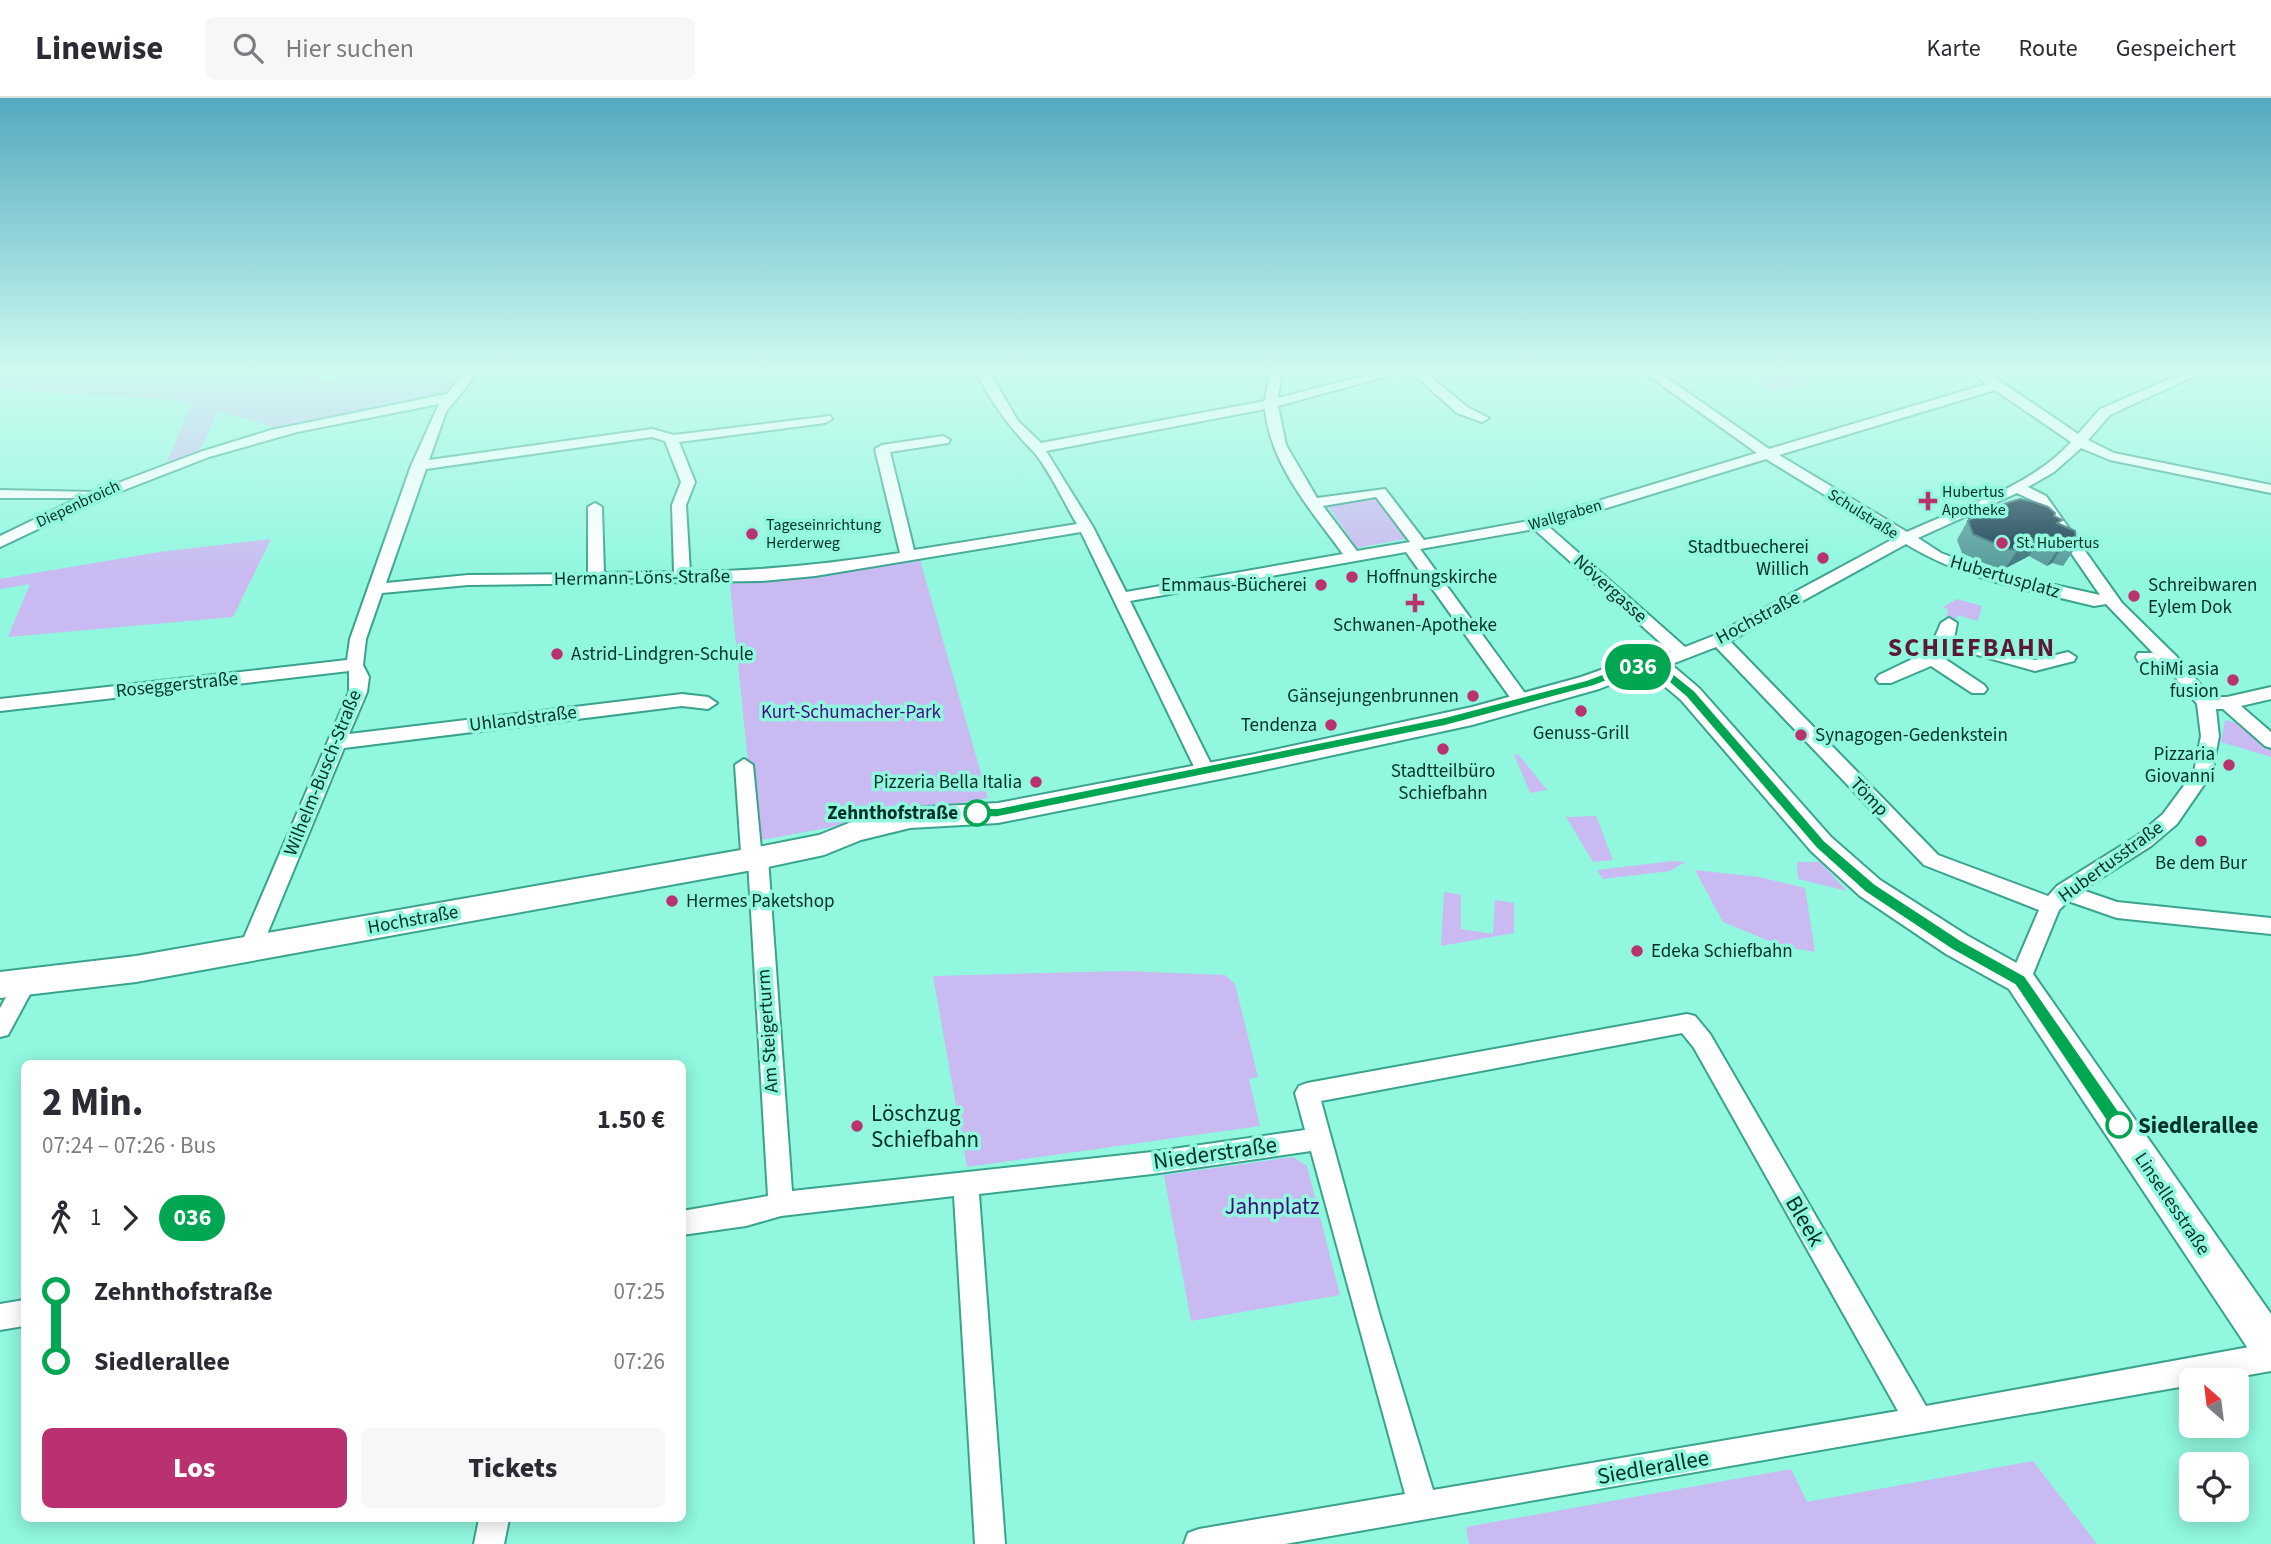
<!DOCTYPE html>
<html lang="de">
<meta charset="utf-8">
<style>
body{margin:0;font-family:"Source Sans 3",sans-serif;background:#f7f7f7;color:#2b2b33;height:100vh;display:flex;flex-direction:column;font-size:26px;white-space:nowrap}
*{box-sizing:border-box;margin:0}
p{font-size:23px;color:#7c7c81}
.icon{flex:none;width:38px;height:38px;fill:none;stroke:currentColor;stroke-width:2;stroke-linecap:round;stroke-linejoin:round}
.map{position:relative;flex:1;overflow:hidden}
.sheet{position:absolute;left:21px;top:962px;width:665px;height:462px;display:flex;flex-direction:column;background:#fff;border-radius:10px;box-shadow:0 4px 18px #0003}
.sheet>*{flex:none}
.badge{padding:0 14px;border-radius:23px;font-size:24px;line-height:46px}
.needle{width:46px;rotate:332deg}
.buttons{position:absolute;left:2179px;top:1270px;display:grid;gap:14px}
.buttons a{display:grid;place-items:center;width:70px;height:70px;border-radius:10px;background:#fff;box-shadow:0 4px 18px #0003;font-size:35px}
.map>.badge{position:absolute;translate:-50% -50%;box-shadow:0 0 0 4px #fff}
.legs{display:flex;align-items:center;gap:10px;height:77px;padding:0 21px;font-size:23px}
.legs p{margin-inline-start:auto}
.head{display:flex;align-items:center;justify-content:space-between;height:119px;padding:0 21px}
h1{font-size:38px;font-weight:800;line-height:52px}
.button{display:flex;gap:14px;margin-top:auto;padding:14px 21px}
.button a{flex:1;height:80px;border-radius:10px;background:#ba316f;color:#fff;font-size:28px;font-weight:800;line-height:80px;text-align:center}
.button a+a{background:#f7f7f7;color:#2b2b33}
ul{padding:0 21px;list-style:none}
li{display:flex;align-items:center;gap:24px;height:70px;font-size:26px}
li i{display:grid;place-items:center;width:10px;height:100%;margin:0 9px;background:currentColor}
li i::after{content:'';width:18px;height:18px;margin:-9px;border:5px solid;border-radius:50%;background:#fff}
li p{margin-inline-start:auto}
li:first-child i{background:linear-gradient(#0000 50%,currentColor 0)}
li:last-child i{background:linear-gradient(currentColor 50%,#0000 0)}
header{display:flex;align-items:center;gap:42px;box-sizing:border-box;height:98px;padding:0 35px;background:#fff;border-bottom:2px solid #e1e1e2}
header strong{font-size:33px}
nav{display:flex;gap:38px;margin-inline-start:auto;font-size:24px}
.search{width:490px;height:63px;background:#f7f7f7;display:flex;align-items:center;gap:18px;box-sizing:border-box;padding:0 24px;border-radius:10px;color:#7c7c81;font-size:26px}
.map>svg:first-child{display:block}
.green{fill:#c9baf1}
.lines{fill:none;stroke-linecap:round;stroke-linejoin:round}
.street-casing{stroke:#39a38e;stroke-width:4}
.secondary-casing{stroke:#39a38e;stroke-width:4}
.street{fill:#fff;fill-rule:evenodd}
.secondary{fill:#fff;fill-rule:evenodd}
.wall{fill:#559a98}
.shaded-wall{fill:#3d747b}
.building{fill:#193c50;stroke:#3d747b;stroke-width:2}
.line-1{fill:#00a651;stroke:#fff;stroke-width:2}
.poi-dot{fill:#ba316f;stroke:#91f7df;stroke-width:2.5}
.stop-1-dot{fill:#fff;stroke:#00a651;stroke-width:3.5}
.labels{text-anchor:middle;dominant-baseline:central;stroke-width:7;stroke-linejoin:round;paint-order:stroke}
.far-poi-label{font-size:16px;fill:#013128;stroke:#91f7df;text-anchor:start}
.far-street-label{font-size:16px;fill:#013128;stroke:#91f7df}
.poi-label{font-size:19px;fill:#013128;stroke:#91f7df;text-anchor:end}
.street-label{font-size:19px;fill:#013128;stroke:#91f7df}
.park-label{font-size:19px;fill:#430d7d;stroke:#91f7df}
.stop-label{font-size:19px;font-weight:bold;fill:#013128;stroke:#91f7df;text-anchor:end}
.near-poi-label{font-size:23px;fill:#013128;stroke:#91f7df;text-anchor:start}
.near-stop-label{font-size:23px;font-weight:bold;fill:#013128;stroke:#91f7df;text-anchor:start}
.near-street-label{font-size:23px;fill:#013128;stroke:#91f7df}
.near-park-label{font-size:23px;fill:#430d7d;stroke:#91f7df}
.district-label{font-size:26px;font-weight:bold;letter-spacing:2px;fill:#5b1936;stroke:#91f7df}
</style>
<header>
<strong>Linewise</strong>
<div class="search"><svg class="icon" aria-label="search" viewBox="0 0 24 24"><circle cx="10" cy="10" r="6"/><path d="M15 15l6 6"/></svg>Hier suchen</div>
<nav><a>Karte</a><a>Route</a><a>Gespeichert</a></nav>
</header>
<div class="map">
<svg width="2271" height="1446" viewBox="0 0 2271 1446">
<rect width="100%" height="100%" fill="#91f7df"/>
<path class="green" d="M 0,273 L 295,273 L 294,276 L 339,284 L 350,273 L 469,273 L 444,297 L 278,332 L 256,323 L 218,314 L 199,354 L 167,364 L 191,307 L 168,301 L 0,292 Z
M 1742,273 L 1834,273 L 1807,281 L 1812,285 L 1774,295 Z
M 1377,398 L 1410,440 L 1357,450 L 1327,407 Z
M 271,441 L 233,519 L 8,539 L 30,486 L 0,491 L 0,481 L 159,454 Z
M 920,462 L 988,700 L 756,743 L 730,486 L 826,477 Z
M 1957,501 L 1982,508 L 1978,523 L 1957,517 L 1955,525 L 1946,523 L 1948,512 L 1943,509 Z
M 2225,622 L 2249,628 L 2271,653 L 2271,659 L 2221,644 Z
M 1514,656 L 1519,657 L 1547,692 L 1530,695 Z
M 1596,718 L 1613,762 L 1593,764 L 1566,719 Z
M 1673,763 L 1685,764 L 1670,773 L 1603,781 L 1597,772 Z
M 1797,764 L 1820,764 L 1847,793 L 1798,781 Z
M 1695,772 L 1759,779 L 1805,790 L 1815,854 L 1781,848 L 1723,824 Z
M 1444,794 L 1461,797 L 1461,831 L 1493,836 L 1495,802 L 1514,805 L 1514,835 L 1441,848 Z
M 1124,873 L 1225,877 L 1235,886 L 1258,979 L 1249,981 L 1260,1028 L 967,1069 L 933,878 Z
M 1293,1059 L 1307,1068 L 1340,1197 L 1191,1223 L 1164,1077 Z
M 2033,1363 L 2097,1446 L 1469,1446 L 1466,1429 L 1791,1371 L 1807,1404 Z"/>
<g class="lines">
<defs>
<path id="street" d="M 466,273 L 479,273 L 446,314 L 429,362 L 652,331 L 674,337 L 830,318 L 832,321 L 825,325 L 679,344 L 695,384 L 686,407 L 690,474 C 761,473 829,466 900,455 L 875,351 L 882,347 L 943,338 L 950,342 L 948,345 L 890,354 L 914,452 L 1077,426 C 1064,405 1048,369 1032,352 C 1008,328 991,304 976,273 L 989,273 L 1018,323 L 1041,345 L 1265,303 L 1270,273 L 1282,273 L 1278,300 L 1383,273 L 1405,273 L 1278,308 L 1286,347 L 1317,400 L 1385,391 L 1424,442 L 1535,422 L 1757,355 L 1642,273 L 1657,273 L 1769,351 L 1987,286 L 1970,273 L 1985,273 L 2078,336 L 2100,311 L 2188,273 L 2205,273 L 2110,317 L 2088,342 L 2114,355 L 2271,387 L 2271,395 L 2110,362 L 2081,350 L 2054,374 L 2028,389 L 2046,398 L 2122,505 L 2177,559 L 2211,599 L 2227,599 L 2271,589 L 2271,601 L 2241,608 L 2271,634 L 2271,650 L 2265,648 L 2223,611 L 2216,611 L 2219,638 L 2212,675 L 2177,726 L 2151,748 L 2082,792 L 2117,804 L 2271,820 L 2271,836 L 2117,820 L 2068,803 L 2059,812 L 2028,888 L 2020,891 L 2012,888 L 2009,882 L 2039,812 L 1924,767 L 1716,549 L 1654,573 L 1642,573 L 1639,569 L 1642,565 L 1671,554 L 1534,431 L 1420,451 L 1529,601 L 1532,605 L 1529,609 L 1517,609 L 1406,454 L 1130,503 L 1215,674 L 1213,679 L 1199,679 L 1081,434 L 815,478 L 761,483 L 468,487 L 382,495 L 366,541 L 363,567 L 369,579 L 367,594 L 349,636 L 682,596 L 708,599 L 717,605 L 708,611 L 682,608 L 344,650 L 261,851 L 257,857 L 250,859 L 243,857 L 239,851 L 349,594 L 349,573 L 0,613 L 0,601 L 347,562 L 350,541 L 411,368 L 439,306 L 297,334 L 209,359 L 106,399 L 0,449 L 0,438 L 79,400 L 0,400 L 0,392 L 94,394 L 200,354 L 271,332 L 447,296 ZM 1995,292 L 2071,344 C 2031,389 1961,409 1907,434 L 1779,357 ZM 1265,311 C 1271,368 1311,412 1343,456 L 1126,494 L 1093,429 L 1046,353 ZM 652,339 L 665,343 L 681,384 L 672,407 L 674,474 L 604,475 L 602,409 L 595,405 L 588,409 L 588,476 L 468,477 L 386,485 L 426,371 ZM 1766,361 L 1895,440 L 1713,538 L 1685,549 L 1548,428 ZM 2017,395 L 2036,404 L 2100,497 L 1986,472 L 1941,455 L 1918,440 ZM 1376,399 L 1410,444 L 1357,453 L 1323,408 ZM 1906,446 C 1963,481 2029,492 2094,508 L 2106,506 L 2153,555 L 2138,555 L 2136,559 L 2138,563 L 2166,568 L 2197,606 L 2201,638 L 2194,674 L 2163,716 L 2137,738 L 2057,788 L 2048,798 L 1938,757 L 1730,543 Z
M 1410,273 L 1424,273 L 1467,309 L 1489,320 L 1482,324 L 1457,315 Z
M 1949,520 L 1957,525 L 1954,540 L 2035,562 L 2068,554 L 2076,559 L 2074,563 L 2035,573 L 1949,549 L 1942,559 L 1984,587 L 1987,591 L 1984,595 L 1972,595 L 1931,568 L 1891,585 L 1879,585 L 1876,581 L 1879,577 L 1929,553 L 1941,525 Z
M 744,661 L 753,667 L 761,751 L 768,760 L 792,1093 L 1152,1054 L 1305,1032 L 1295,995 L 1299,988 L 1307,985 L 1687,916 L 1695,918 L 1710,936 L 1926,1308 L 2271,1245 L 2271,1273 L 2215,1283 L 2191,1283 L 2191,1287 L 1285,1446 L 1184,1446 L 1188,1435 L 1199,1431 L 1405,1396 L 1311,1053 L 1152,1076 L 979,1096 L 1005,1446 L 975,1446 L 954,1098 L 781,1118 L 746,1128 L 682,1137 L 682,1113 L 768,1098 L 748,763 L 741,754 L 735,667 ZM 1682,935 L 1694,950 L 1898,1313 L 1433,1392 L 1379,1215 L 1321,1003 Z
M 24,878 L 32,881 L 35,887 L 8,937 L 0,939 L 0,910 L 16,881 Z
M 24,1202 L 24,1228 L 0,1232 L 0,1206 Z
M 479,1421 L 509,1421 L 504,1446 L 474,1446 Z"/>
<path id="secondary" d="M 1632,561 L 1648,561 L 1673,568 L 1699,590 L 1831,739 L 1880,782 L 1968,838 L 2031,873 L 2271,1216 L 2271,1270 L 2257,1264 L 2009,891 L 1946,856 L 1860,798 L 1811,753 L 1681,602 L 1655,580 L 1647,577 L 1635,577 L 1599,591 L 1472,627 L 1255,674 L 998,725 L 910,730 L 861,742 L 824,757 L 758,771 L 136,884 L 0,900 L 0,874 L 136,858 L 758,749 L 819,737 L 854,723 L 910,710 L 998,705 L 1255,656 L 1472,609 L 1581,579 Z"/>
</defs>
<use href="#street" class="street-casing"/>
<use href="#secondary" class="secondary-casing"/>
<use href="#street" class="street"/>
<use href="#secondary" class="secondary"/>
</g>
<path class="wall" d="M 2054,418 L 2076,449 L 2063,468 L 2052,465 L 2047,468 L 2029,458 L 2006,470 L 1995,470 L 1962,455 L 1957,442 L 1969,420 Z"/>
<path class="shaded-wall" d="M 2041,439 L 2029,458 L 2006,470 L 2018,451 Z
M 2064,446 L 2052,465 L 2047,468 L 2060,448 Z"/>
<path class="building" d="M 2020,401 L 2034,404 L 2048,409 L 2055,415 L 2054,418 L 2062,422 L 2057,425 L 2075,433 L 2076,449 L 2064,446 L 2060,448 L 2041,439 L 2018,451 L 2007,451 L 1973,436 L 1968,423 L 1971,421 L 1969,420 L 2007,405 Z"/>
<linearGradient id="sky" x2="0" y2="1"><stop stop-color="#53a9bf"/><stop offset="0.57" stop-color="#cefbf1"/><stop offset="1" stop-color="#cefbf1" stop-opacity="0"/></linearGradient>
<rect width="2271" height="476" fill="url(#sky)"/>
<path class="line-1" d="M 1632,565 L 1648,565 L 1669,572 L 1695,593 L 1825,743 L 1875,786 L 1962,843 L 2025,878 L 2125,1022 L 2128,1027 L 2125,1033 L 2113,1033 L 2015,887 L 1951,851 L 1865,794 L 1816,750 L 1686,599 L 1660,577 L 1647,573 L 1633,573 L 1594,588 L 1445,628 L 998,719 L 977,720 L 970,715 L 977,710 L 998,710 L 1445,619 L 1586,582 Z"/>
<g class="poi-dot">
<path d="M1924.5 392.5h7v7h7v7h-7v7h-7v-7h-7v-7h7z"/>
<circle cx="752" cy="436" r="7"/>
<circle cx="2002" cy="445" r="7"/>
<circle cx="1823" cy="460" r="7"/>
<circle cx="1352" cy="479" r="7"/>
<circle cx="1321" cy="487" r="7"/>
<circle cx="2134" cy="498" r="7"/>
<path d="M1411.5 494.5h7v7h7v7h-7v7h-7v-7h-7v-7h7z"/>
<circle cx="557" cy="556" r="7"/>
<circle cx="2233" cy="582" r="7"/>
<circle cx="1473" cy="598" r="7"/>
<circle cx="1581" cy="613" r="7"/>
<circle cx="1331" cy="627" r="7"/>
<circle cx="1801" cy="637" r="7"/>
<circle cx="1443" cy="651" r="7"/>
<circle cx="2229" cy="667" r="7"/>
<circle cx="1036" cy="684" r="7"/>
<circle cx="2201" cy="743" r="7"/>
<circle cx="672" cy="803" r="7"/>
<circle cx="1637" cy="853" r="7"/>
<circle cx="857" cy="1028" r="7"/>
</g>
<g class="stop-1-dot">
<circle cx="977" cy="715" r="12"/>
<circle cx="2119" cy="1027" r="12"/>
</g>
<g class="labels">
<g class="far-poi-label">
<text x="1942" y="394">Hubertus<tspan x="1942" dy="18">Apotheke</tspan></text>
<text x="766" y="427">Tageseinrichtung<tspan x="766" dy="18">Herderweg</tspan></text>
<text x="2016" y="445">St. Hubertus</text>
</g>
<g class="far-street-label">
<text transform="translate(78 406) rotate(-25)">Diepenbroich</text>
<text transform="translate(1863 416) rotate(32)">Schulstraße</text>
<text transform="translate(1565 417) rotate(-16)">Wallgraben</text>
</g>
<g class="poi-label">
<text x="1809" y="449">Stadtbuecherei<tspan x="1809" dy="22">Willich</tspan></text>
<text x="1366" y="479" text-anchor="start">Hoffnungskirche</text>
<text x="1307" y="487">Emmaus-Bücherei</text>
<text x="2148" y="487" text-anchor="start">Schreibwaren<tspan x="2148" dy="22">Eylem Dok</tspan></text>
<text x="1415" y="527" text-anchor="middle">Schwanen-Apotheke</text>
<text x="571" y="556" text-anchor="start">Astrid-Lindgren-Schule</text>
<text x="2219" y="571">ChiMi asia<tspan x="2219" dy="22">fusion</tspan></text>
<text x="1459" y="598">Gänsejungenbrunnen</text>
<text x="1317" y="627">Tendenza</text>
<text x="1581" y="635" text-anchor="middle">Genuss-Grill</text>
<text x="1815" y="637" text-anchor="start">Synagogen-Gedenkstein</text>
<text x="2215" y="656">Pizzaria<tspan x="2215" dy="22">Giovanni</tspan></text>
<text x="1443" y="673" text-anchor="middle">Stadtteilbüro<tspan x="1443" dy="22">Schiefbahn</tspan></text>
<text x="1022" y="684">Pizzeria Bella Italia</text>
<text x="2201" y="765" text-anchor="middle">Be dem Bur</text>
<text x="686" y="803" text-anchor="start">Hermes Paketshop</text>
<text x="1651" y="853" text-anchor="start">Edeka Schiefbahn</text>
</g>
<g class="street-label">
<text transform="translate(2005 479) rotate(16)">Hubertusplatz</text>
<text transform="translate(642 480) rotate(-1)">Hermann-Löns-Straße</text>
<text transform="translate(1610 491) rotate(42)">Növergasse</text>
<text transform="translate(1758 520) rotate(-28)">Hochstraße</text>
<text transform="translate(177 587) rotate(-6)">Roseggerstraße</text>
<text transform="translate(523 621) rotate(-7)">Uhlandstraße</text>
<text transform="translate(323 675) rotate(-68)">Wilhelm-Busch-Straße</text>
<text transform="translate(1869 699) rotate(46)">Tömp</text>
<text transform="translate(2111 764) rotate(-36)">Hubertusstraße</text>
<text transform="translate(413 822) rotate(-10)">Hochstraße</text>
<text transform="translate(768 933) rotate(-94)">Am Steigerturm</text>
<text transform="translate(2172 1106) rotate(56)">Linsellesstraße</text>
</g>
<g class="park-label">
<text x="851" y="614">Kurt-Schumacher-Park</text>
</g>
<g class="stop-label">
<text x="958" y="715">Zehnthofstraße</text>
</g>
<g class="near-poi-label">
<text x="871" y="1015">Löschzug<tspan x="871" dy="26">Schiefbahn</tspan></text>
</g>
<g class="near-stop-label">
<text x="2138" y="1027">Siedlerallee</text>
</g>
<g class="near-street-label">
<text transform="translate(1215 1055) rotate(-8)">Niederstraße</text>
<text transform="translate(1805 1123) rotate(60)">Bleek</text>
<text transform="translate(1653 1369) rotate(-10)">Siedlerallee</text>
</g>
<g class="near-park-label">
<text x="1272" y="1108">Jahnplatz</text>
</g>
<g class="district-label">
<text x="1972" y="549">SCHIEFBAHN</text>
</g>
</g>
</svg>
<div class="buttons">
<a><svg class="needle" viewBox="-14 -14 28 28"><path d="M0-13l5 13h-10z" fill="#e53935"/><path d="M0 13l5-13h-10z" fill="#7c7c81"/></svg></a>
<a><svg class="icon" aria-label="locate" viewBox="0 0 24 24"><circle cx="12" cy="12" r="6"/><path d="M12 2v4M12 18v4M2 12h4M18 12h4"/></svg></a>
</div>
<b class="badge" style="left:1638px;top:569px;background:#00a651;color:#fff">036</b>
<section class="sheet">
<div class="head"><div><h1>2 Min.</h1><p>07:24 – 07:26 · Bus</p></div><b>1.50 €</b></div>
<div class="legs"><svg class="icon" aria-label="walk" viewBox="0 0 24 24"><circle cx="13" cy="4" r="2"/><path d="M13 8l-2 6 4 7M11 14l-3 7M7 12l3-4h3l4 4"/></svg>1<svg class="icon" aria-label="forward" viewBox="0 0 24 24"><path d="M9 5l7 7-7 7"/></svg><b class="badge" style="background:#00a651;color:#fff">036</b></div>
<ul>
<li><i style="color:#00a651"></i><b>Zehnthofstraße</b><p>07:25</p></li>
<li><i style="color:#00a651"></i><b>Siedlerallee</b><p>07:26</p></li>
</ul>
<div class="button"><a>Los</a><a>Tickets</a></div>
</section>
</div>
